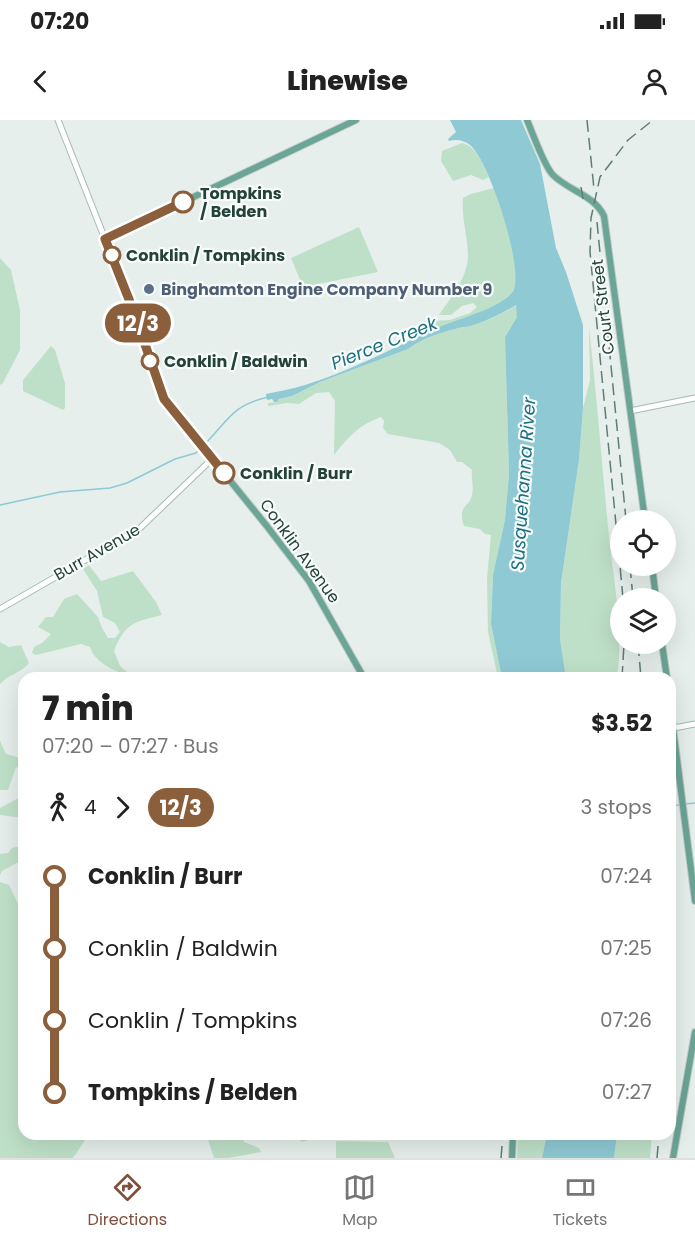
<!DOCTYPE html>
<meta charset="utf-8">
<style>
body{margin:0;font-family:Poppins,sans-serif;background:#f6f6f6;color:#222;height:100vh;display:flex;flex-direction:column;font-size:22px;white-space:nowrap}
*{box-sizing:border-box;margin:0}
p{font-size:20px;color:#767676}
.icon{flex:none;width:33px;height:33px;fill:none;stroke:currentColor;stroke-width:2;stroke-linecap:round;stroke-linejoin:round}
.map{position:relative;flex:1;overflow:hidden}
.side{position:absolute;left:18px;top:552px;width:658px;height:468px;display:flex;flex-direction:column;background:#fff;border-radius:18px;box-shadow:0 6px 24px #0002}
.side>*{flex:none}
.badge{padding:0 12px;border-radius:20px;font-size:21px;line-height:39px}
.tools{position:absolute;left:610px;top:390px;display:grid;gap:12px}
.tools a{display:grid;place-items:center;width:66px;height:66px;border-radius:50%;background:#fff;box-shadow:0 6px 24px #0002;font-size:30px}
.map>.badge{position:absolute;translate:-50% -50%;box-shadow:0 0 0 3px #fff}
.legs{display:flex;align-items:center;gap:9px;height:66px;padding:0 24px;font-size:20px}
.legs p{margin-inline-start:auto}
.headline{display:flex;align-items:center;justify-content:space-between;height:102px;padding:0 24px}
h1{font-size:33px;font-weight:800;line-height:45px}
ul{padding:0 24px;list-style:none}
li{display:flex;align-items:center;gap:21px;height:72px;font-size:22px}
li i{display:grid;place-items:center;width:9px;height:100%;margin:0 8px;background:currentColor}
li i::after{content:'';width:15px;height:15px;margin:-8px;border:4px solid;border-radius:50%;background:#fff}
li p{margin-inline-start:auto}
li:first-child i{background:linear-gradient(#0000 50%,currentColor 0)}
li:last-child i{background:linear-gradient(currentColor 50%,#0000 0)}
.status{display:flex;justify-content:space-between;align-items:center;height:42px;padding:0 30px;background:#fff;direction:ltr}
.status svg{height:16px;fill:currentColor}
header{display:flex;justify-content:space-between;align-items:center;height:78px;padding:0 24px;background:#fff;font-size:27px;font-weight:800}
.tabs{display:flex;justify-content:space-around;align-items:center;height:84px;border-top:2px solid #e0e0e0;background:#fff;font-size:16px;color:#767676}
.tabs a{display:grid;justify-items:center;gap:3px}
.tabs .active{color:#804e3d}
.map>svg:first-child{display:block}
.green{fill:#bfe0c8}
.water{fill:#8ec9d4}
.lines{fill:none;stroke-linecap:round;stroke-linejoin:round}
.stream{stroke:#8ec9d4;stroke-width:1.5}
.secondary-casing{stroke:#a4bbb3;stroke-width:7}
.primary-casing{stroke:#c2cac8;stroke-width:8}
.secondary{stroke:#fff;stroke-width:5}
.primary{stroke:#6aa596;stroke-width:6}
.rail{stroke:#5f7d75;stroke-width:1.5;stroke-dasharray:12 6;stroke-linecap:butt}
.line-1-casing{stroke:#fff;stroke-width:14}
.line-1{stroke:#8b5e3c;stroke-width:9}
.stop-1-dot{fill:#fff;stroke:#8b5e3c;stroke-width:3}
.service-dot{fill:#5c6f8a;stroke:#f7fbf9;stroke-width:2}
.labels{text-anchor:middle;dominant-baseline:central;stroke-width:4.5;stroke-linejoin:round;paint-order:stroke}
.stop-label{font-size:16px;font-weight:bold;fill:#24423a;stroke:#f7fbf9;text-anchor:start}
.service-label{font-size:16px;font-weight:bold;fill:#4e5e75;stroke:#f7fbf9;text-anchor:start}
.street-label{font-size:16px;fill:#24423a;stroke:#f7fbf9}
.water-label{font-size:18px;font-style:italic;fill:#1c6f80;stroke:#f7fbf9}
</style>
<div class="status"><b>07:20</b><svg viewBox="0 0 49 12"><path d="M0 12V9h3v3zM5 12V6h3v6zM10 12V3h3v9zM15 12V0h3v12zM26 1h20v11H26zM47 4h2v5h-2z"/></svg></div>
<header><svg class="icon" aria-label="back" viewBox="0 0 24 24"><path d="M15 5l-7 7 7 7"/></svg>Linewise<svg class="icon" aria-label="person" viewBox="0 0 24 24"><circle cx="12" cy="8" r="4"/><path d="M4 21q1-7 8-7t8 7"/></svg></header>
<div class="map">
<svg width="695" height="1038" viewBox="0 0 695 1038">
<rect width="100%" height="100%" fill="#e6efeb"/>
<path class="green" d="M 462,23 C 478,27 482,44 489,57 L 483,60 L 471,55 L 453,61 L 441,41 L 442,31 Z
M 494,68 C 501,89 525,153 512,172 C 503,187 439,209 420,214 L 419,209 L 431,201 L 450,200 L 470,193 L 477,187 L 473,183 L 462,186 L 451,195 L 439,195 C 451,177 467,159 468,136 C 468,116 461,97 463,78 L 471,74 Z
M 359,107 L 378,152 L 303,167 L 291,138 Z
M 0,138 L 11,150 L 20,190 L 20,230 L 3,263 L 0,265 Z
M 517,185 L 517,197 L 505,217 L 509,354 L 505,400 L 493,455 L 491,504 L 502,558 L 498,558 L 488,512 L 487,458 L 491,415 L 485,414 L 480,409 L 464,406 C 457,384 469,389 472,375 C 474,366 471,359 472,350 L 462,342 L 457,342 L 450,330 L 439,323 L 388,314 L 383,308 L 384,301 L 381,297 C 360,304 347,318 334,335 L 335,281 L 329,272 L 316,273 L 299,284 L 287,283 L 268,286 L 268,283 L 277,282 L 279,279 L 292,276 L 320,262 L 408,229 C 421,219 439,213 455,209 C 461,207 468,207 474,205 C 489,200 503,193 517,185 Z
M 589,207 C 597,277 602,347 609,417 C 614,464 624,510 617,558 L 566,558 L 560,519 L 561,463 L 579,340 L 583,288 L 590,260 Z
M 51,226 L 55,230 L 65,263 L 65,288 L 63,290 L 23,271 L 23,260 Z
M 89,445 L 101,461 L 133,451 L 156,482 L 162,495 C 134,502 125,503 114,531 L 120,546 L 134,558 C 118,552 95,544 90,527 L 81,524 L 36,535 L 32,533 L 34,527 L 42,523 L 51,514 L 38,507 L 46,497 L 53,497 L 64,479 L 77,474 L 98,497 L 102,508 L 108,518 L 115,518 L 120,512 L 115,503 L 103,497 L 97,471 L 83,449 Z
M 0,522 L 9,527 L 21,525 L 29,543 C 20,554 9,554 0,564 Z
M 0,621 L 6,634 L 24,639 L 24,651 L 16,647 L 8,670 L 0,670 Z
M 24,675 L 24,698 L 0,695 L 0,688 Z
M 24,725 L 24,739 L 2,751 L 0,755 L 0,734 L 8,733 L 12,728 Z
M 0,762 L 9,765 L 20,788 L 24,792 L 24,1014 L 89,1014 L 73,1038 L 0,1038 Z
M 206,1014 L 240,1014 L 244,1022 L 259,1028 L 261,1032 L 228,1038 L 214,1038 Z
M 293,1014 L 384,1014 L 384,1017 L 320,1016 L 302,1022 Z
M 518,1014 L 547,1014 L 542,1038 L 517,1038 Z
M 617,1014 L 652,1014 L 650,1038 L 614,1038 Z
M 336,1021 L 388,1022 L 395,1038 L 336,1038 Z"/>
<path class="water" d="M 450,0 L 521,0 L 540,44 L 556,128 L 566,152 L 583,205 L 583,288 L 579,340 L 561,463 L 560,519 L 566,558 L 502,558 L 491,504 L 493,455 L 505,400 L 509,354 L 505,217 L 517,197 L 516,185 C 503,193 489,200 474,205 C 468,207 461,207 455,209 C 439,213 421,219 408,229 L 320,262 L 292,276 L 279,279 L 277,282 L 274,282 L 272,279 L 267,280 L 266,274 C 279,271 292,269 305,265 C 347,252 388,231 427,212 C 447,202 502,189 513,171 C 525,150 489,40 470,25 C 464,20 456,19 449,21 L 448,19 L 456,12 Z
M 547,1014 L 617,1014 L 614,1038 L 542,1038 Z"/>
<g class="lines">
<path class="stream" d="M 204,325 C 229,300 231,286 268,277
M 0,385 L 60,372 L 110,368 L 127,363 L 175,339 L 196,333 L 201,328
M 684,684 L 695,683
M 670,686 L 679,685"/>
<defs>
<path id="secondary" d="M 58,0 L 105,119
M 630,291 L 695,278
M 0,489 L 139,409 L 212,339
M 674,608 L 695,604"/>
<path id="primary" d="M 356,0 L 105,119 L 132,187 L 164,279 L 266,405 L 309,461 L 364,558
M 527,0 C 533,14 544,46 553,55 C 569,71 594,75 604,96 L 645,400
M 652,446 L 656,478
M 662,524 L 667,558
M 670,584 L 695,781
M 512,1038 L 513,1014
M 673,1038 L 695,912"/>
</defs>
<use href="#secondary" class="secondary-casing"/>
<use href="#primary" class="primary-casing"/>
<use href="#secondary" class="secondary"/>
<use href="#primary" class="primary"/>
<path class="rail" d="M 587,0 L 594,69
M 581,67 L 583,79
M 597,102 L 626,400
M 630,446 L 633,478
M 623,478 L 590,132 L 591,98 L 600,57 L 628,20 L 653,0
M 638,524 L 641,558
M 622,558 L 624,524
M 501,1038 L 503,1014
M 657,1038 L 659,1014"/>
</g>
<g class="lines">
<defs>
<path id="line-1" d="M 183,82 L 105,119 L 132,187 L 164,279 L 224,353"/>
</defs>
<use href="#line-1" class="line-1-casing"/>
<use href="#line-1" class="line-1"/>
</g>
<g class="stop-1-dot">
<circle cx="183" cy="82" r="10"/>
<circle cx="112" cy="135" r="8"/>
<circle cx="150" cy="241" r="8"/>
<circle cx="224" cy="353" r="10"/>
</g>
<circle class="service-dot" cx="149" cy="169" r="6"/>
<g class="labels">
<g class="stop-label">
<text x="200" y="73">Tompkins<tspan x="200" dy="18">/ Belden</tspan></text>
<text x="126" y="135">Conklin / Tompkins</text>
<text x="164" y="241">Conklin / Baldwin</text>
<text x="240" y="353">Conklin / Burr</text>
</g>
<g class="service-label">
<text x="161" y="169">Binghamton Engine Company Number 9</text>
</g>
<g class="street-label">
<text transform="translate(603 187) rotate(-97)">Court Street</text>
<text transform="translate(300 431) rotate(54)">Conklin Avenue</text>
<text transform="translate(97 432) rotate(-30)">Burr Avenue</text>
</g>
<g class="water-label">
<text transform="translate(384 223) rotate(-22)">Pierce Creek</text>
<text transform="translate(523 364) rotate(-86)">Susquehanna River</text>
</g>
</g>
</svg>
<div class="tools">
<a><svg class="icon" aria-label="locate" viewBox="0 0 24 24"><circle cx="12" cy="12" r="6"/><path d="M12 2v4M12 18v4M2 12h4M18 12h4"/></svg></a>
<a><svg class="icon" aria-label="layers" viewBox="0 0 24 24"><path d="M12 4l9 5-9 5-9-5zM3 14l9 5 9-5"/></svg></a>
</div>
<b class="badge" style="left:138px;top:203px;background:#8b5e3c;color:#fff">12/3</b>
<section class="side">
<div class="headline"><div><h1>7 min</h1><p>07:20 – 07:27 · Bus</p></div><b>$3.52</b></div>
<div class="legs"><svg class="icon" aria-label="walk" viewBox="0 0 24 24"><circle cx="13" cy="4" r="2"/><path d="M13 8l-2 6 4 7M11 14l-3 7M7 12l3-4h3l4 4"/></svg>4<svg class="icon" aria-label="forward" viewBox="0 0 24 24"><path d="M9 5l7 7-7 7"/></svg><b class="badge" style="background:#8b5e3c;color:#fff">12/3</b><p>3 stops</p></div>
<ul>
<li><i style="color:#8b5e3c"></i><b>Conklin / Burr</b><p>07:24</p></li>
<li><i style="color:#8b5e3c"></i><span>Conklin / Baldwin</span><p>07:25</p></li>
<li><i style="color:#8b5e3c"></i><span>Conklin / Tompkins</span><p>07:26</p></li>
<li><i style="color:#8b5e3c"></i><b>Tompkins / Belden</b><p>07:27</p></li>
</ul>
</section>
</div>
<nav class="tabs">
<a class="active"><svg class="icon" aria-label="directions" viewBox="0 0 24 24"><path d="M12 3l9 9-9 9-9-9zM9 14v-3h6M13 9l2 2-2 2"/></svg>Directions</a>
<a><svg class="icon" aria-label="map" viewBox="0 0 24 24"><path d="M3 6l6-2 6 2 6-2v14l-6 2-6-2-6 2zM9 4v14M15 6v14"/></svg>Map</a>
<a><svg class="icon" aria-label="tickets" viewBox="0 0 24 24"><path d="M3 7h18v10H3zM15 7v10"/></svg>Tickets</a>
</nav>
